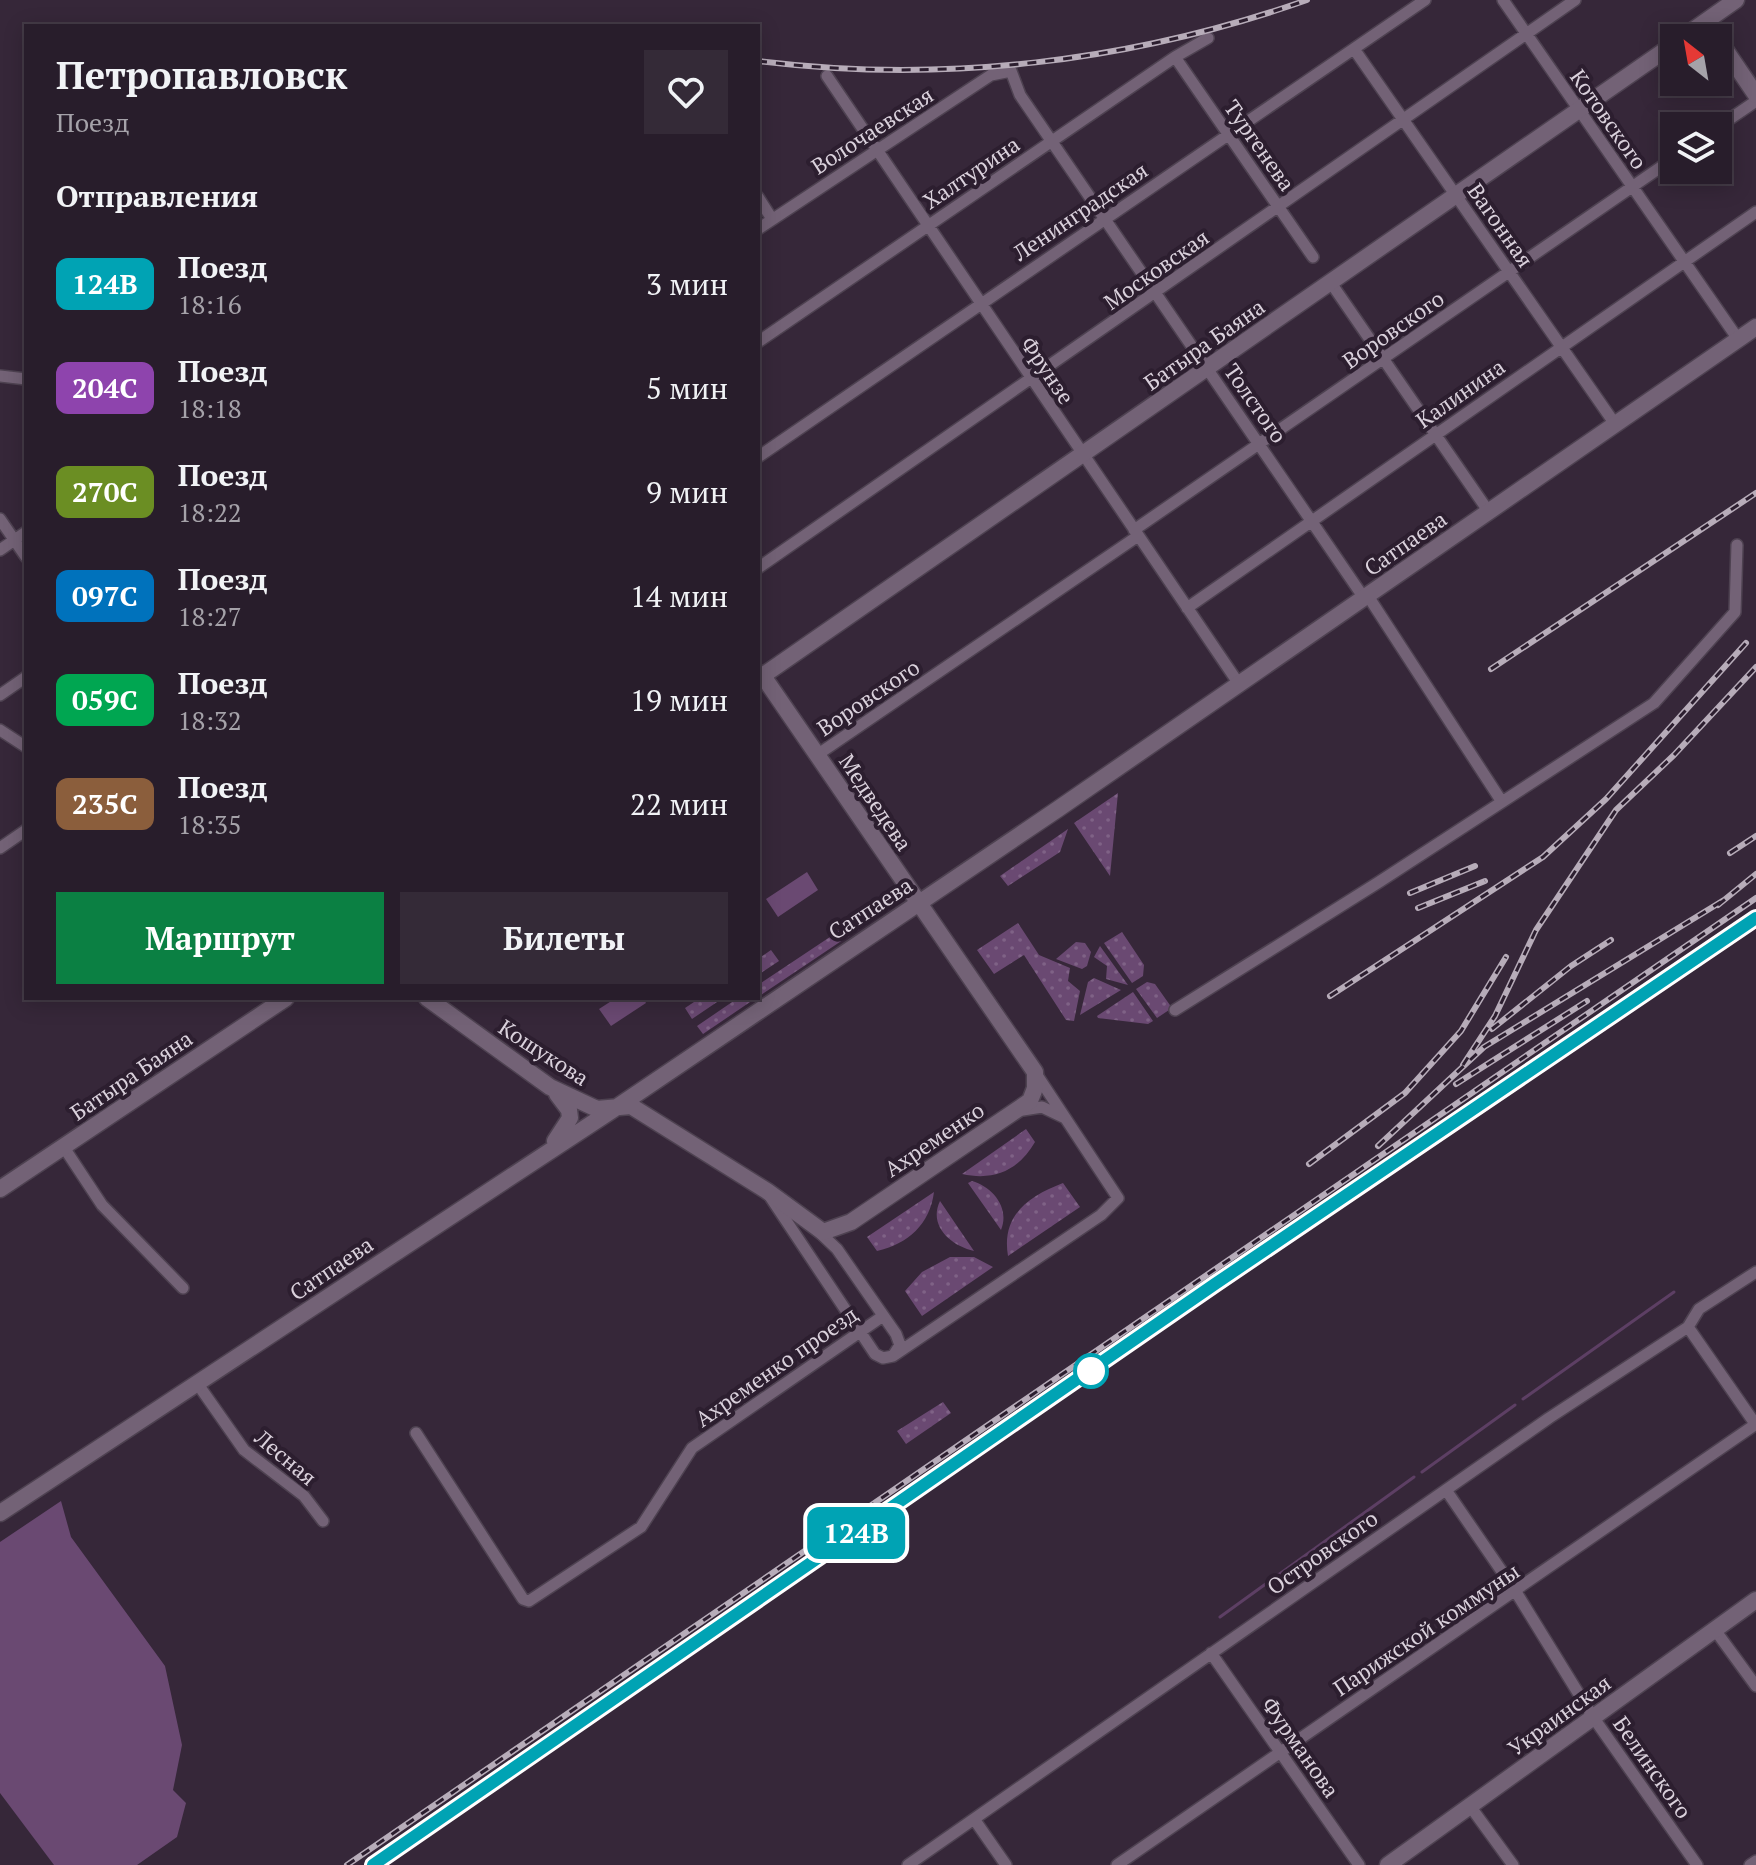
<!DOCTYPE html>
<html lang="ru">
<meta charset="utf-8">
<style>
body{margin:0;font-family:"PT Serif",serif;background:#342a37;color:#f1f3f6;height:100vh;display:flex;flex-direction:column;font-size:30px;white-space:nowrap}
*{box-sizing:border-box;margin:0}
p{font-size:26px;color:#a5a2a9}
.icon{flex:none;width:44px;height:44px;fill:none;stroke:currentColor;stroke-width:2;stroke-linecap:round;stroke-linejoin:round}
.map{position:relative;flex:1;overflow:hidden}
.details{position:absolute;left:24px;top:24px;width:736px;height:976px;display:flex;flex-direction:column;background:#281d2b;border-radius:0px;box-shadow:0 4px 20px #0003,0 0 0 2px #443b47}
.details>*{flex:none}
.badge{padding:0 16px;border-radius:12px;font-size:28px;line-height:52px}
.needle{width:52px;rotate:329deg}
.fabs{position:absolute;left:1660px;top:24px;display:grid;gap:16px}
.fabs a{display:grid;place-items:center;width:72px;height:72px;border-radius:0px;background:#281d2b;box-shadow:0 4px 20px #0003,0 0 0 2px #443b47;font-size:40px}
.map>.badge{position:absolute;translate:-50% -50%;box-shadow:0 0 0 4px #fff}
h2{padding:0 32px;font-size:30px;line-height:72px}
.round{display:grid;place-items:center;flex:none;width:84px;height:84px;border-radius:0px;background:#342a37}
.summary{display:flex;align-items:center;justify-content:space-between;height:136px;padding:0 32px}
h1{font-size:38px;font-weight:700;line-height:60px}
.action{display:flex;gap:16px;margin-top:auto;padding:16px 32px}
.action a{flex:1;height:92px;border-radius:0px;background:#0b8043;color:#fff;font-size:32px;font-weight:700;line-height:92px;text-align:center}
.action a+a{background:#342a37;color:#f1f3f6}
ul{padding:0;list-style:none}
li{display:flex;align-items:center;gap:24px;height:104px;padding:0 32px}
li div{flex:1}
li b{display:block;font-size:30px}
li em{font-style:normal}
li .badge{min-width:88px;font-weight:700;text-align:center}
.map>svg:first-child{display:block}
.grass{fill:url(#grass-dots)}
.park{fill:#6a4972}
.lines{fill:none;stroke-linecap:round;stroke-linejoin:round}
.stream{stroke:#5d3f64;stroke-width:3}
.street-casing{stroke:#4e4251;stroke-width:14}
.secondary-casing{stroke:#4e4251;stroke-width:19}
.street{stroke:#736276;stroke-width:11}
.secondary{stroke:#736276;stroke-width:16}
.rail-casing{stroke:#b7acb9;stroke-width:6}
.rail{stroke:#2c1e2f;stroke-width:3;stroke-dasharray:9;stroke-linecap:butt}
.line-casing{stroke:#fff;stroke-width:18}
.line{stroke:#00a3b4;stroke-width:12}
.stop-dot{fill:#fff;stroke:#00a3b4;stroke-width:4}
.labels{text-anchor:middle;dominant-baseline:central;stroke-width:8;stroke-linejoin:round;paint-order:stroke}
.street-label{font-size:22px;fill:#dad1dc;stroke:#2c1e2f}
</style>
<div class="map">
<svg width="1756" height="1865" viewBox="0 0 1756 1865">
<defs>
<pattern id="grass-dots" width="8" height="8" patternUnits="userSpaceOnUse" patternTransform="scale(2)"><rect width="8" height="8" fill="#6a4972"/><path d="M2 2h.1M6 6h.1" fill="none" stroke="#7f6286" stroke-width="1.8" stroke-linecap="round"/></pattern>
</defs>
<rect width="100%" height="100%" fill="#362739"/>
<path class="grass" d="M 1118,793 L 1110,876 L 1074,823 Z
M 1068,829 L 1060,852 L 1008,886 L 1000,876 Z
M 884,901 L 889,909 L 758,997 L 758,985 Z
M 1018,923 L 1039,955 L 1070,968 L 1068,981 L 1080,991 L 1074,1021 L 1066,1020 L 1024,955 L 994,974 L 977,950 Z
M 1122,932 L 1144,965 L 1143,976 L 1132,983 L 1104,943 Z
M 1076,942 L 1085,943 L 1091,952 L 1087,966 L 1082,969 L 1056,959 Z
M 1100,946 L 1128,985 L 1106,979 L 1107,966 L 1094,957 Z
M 771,950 L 779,961 L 758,975 L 758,959 Z
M 1094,978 L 1121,990 L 1080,1015 L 1088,982 Z
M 1147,982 L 1155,984 L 1172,1008 L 1157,1018 L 1136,989 Z
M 1133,992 L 1153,1021 L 1148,1024 L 1098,1018 L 1097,1016 Z
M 700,998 L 723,998 L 692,1019 L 685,1008 Z
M 738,998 L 756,998 L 703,1034 L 697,1026 Z
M 1026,1129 L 1035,1142 C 1018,1171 994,1181 962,1174 Z
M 972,1181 C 993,1187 1010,1208 1001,1230 L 968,1183 Z
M 1063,1183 L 1080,1207 L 1008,1256 C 1001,1215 1029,1196 1063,1183 Z
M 934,1192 C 930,1224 908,1244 877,1251 L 867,1237 Z
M 940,1201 L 974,1251 C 951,1246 928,1226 940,1201 Z
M 950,1257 L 974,1257 L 993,1267 L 922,1316 L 905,1291 L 922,1272 Z
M 943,1402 L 951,1413 L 906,1444 L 897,1431 Z"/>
<path class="park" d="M 807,872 L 818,890 L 778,917 L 766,899 Z
M 616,998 L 643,998 L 646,1003 L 611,1026 L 599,1009 Z
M 61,1501 L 71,1537 L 165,1666 L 182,1745 L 173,1790 L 186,1803 L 177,1837 L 137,1865 L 54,1865 L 0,1793 L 0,1542 Z"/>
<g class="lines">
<path class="stream" d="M 1523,1399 L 1674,1292
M 1422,1472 L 1515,1405
M 1220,1617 L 1414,1477"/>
<defs>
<path id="street" d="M 1503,0 L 1738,339
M 1354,49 L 1615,424
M 1175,57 L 1313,257
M 827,76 L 1239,684
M 1718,127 L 1756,101
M 758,197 L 772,219
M 758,229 L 991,75 L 1011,71 L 1020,95 L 1364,598
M 1331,283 L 1489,512
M 758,342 L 1175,57 L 1208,38
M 0,376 L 26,379
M 758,457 L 1425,0
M 0,519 L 26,557
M 1134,530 L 1674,158
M 0,550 L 26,532
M 758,568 L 1575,0
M 1368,596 L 1502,802
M 1187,608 L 1756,212
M 0,695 L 26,677
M 0,730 L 26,747
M 817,755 L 1138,536
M 0,848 L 26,830
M 1175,1010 L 1379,882 L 1654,703 L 1735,612 L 1737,545
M 1023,1110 L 1042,1107 L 1063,1117
M 63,1146 L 102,1205 L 183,1288
M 771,1198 L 875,1354 L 883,1358 L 893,1356 L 900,1345 L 896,1334 L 837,1249 L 817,1230
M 1688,1327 L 1756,1425
M 893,1356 L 1101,1215 L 1118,1198 L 1035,1072
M 197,1383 L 244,1450 L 304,1496 L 323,1521
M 416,1433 L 523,1599 L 529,1601 L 641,1527 L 692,1448 L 883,1316
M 1446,1490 L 1516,1592 L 1593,1717 L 1697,1865
M 1715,1630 L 1756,1686
M 1211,1653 L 1359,1865
M 1470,1806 L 1513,1865
M 974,1819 L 1006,1865
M 908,1865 L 1549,1418 L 1688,1327 L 1699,1309 L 1756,1272
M 1117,1865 L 1756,1424
M 1750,1865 L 1756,1861"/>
<path id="secondary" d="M 1682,38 L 1736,0
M 1718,39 L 1756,95
M 758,679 L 1674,44
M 427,998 L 550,1087 L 597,1109 L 631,1106 L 767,1191 L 823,1232 L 851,1222 L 1030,1101 L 1035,1088 L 1035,1072 L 763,676
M 555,1141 L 570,1118 L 569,1110 L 557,1094
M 0,1189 L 286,998
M 0,1513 L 620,1105 L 1058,809 L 1756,327
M 1388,1865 L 1756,1600"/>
</defs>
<use href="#street" class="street-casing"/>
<use href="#secondary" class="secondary-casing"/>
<use href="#street" class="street"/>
<use href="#secondary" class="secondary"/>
<defs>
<path id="rail" d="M 758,61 C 943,84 1131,62 1307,0
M 1491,669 L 1756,493
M 1730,853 L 1756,836
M 1410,893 L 1475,866
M 1718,905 L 1756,874
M 1418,908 L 1485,881
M 1330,996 L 1543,857 L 1606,799 L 1746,643
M 1492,1029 L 1571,966 L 1611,940
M 1463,1065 L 1495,1016 L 1536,930 L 1616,810 L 1674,755 L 1756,667
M 1456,1084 L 1587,1001
M 1378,1146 L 1484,1047 L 1724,900
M 1309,1164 L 1405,1093 L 1461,1031 L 1506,957
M 347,1865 L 1756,898
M 373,1865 L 1215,1284 L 1756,918"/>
</defs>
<use href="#rail" class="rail-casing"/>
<use href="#rail" class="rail"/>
</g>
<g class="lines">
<defs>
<path id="line" d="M 373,1865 L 1215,1284 L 1756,918"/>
</defs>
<use href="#line" class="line-casing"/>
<use href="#line" class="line"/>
</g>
<circle class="stop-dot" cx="1091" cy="1371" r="16"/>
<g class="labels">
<g class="street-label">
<text transform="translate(1609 119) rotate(55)">Котовского</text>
<text transform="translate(872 130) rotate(-33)">Волочаевская</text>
<text transform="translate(1260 145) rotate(55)">Тургенева</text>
<text transform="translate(971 172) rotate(-34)">Халтурина</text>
<text transform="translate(1080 211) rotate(-34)">Ленинградская</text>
<text transform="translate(1501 225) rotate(55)">Вагонная</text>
<text transform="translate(1156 269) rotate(-35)">Московская</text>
<text transform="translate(1393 329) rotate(-35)">Воровского</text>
<text transform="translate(1204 344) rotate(-35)">Батыра Баяна</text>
<text transform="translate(1048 370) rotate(56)">Фрунзе</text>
<text transform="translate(1460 393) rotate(-35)">Калинина</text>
<text transform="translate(1256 403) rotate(55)">Толстого</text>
<text transform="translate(1405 543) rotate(-35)">Сатпаева</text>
<text transform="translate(868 697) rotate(-34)">Воровского</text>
<text transform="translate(876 802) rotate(56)">Медведева</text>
<text transform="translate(870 908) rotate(-33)">Сатпаева</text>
<text transform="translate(544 1052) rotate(33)">Кошукова</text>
<text transform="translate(131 1075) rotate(-34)">Батыра Баяна</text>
<text transform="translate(934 1139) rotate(-34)">Ахременко</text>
<text transform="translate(331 1268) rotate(-34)">Сатпаева</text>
<text transform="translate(776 1366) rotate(-35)">Ахременко проезд</text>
<text transform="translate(286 1457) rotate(40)">Лесная</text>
<text transform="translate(1322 1552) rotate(-35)">Островского</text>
<text transform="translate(1426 1629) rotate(-34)">Парижской коммуны</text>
<text transform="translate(1559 1715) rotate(-36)">Украинская</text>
<text transform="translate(1301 1747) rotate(55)">Фурманова</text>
<text transform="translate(1653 1767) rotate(55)">Белинского</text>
</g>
</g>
</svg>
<div class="fabs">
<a><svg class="needle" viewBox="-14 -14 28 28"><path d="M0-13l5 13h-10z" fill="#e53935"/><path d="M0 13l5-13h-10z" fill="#a5a2a9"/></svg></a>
<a><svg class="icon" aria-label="layers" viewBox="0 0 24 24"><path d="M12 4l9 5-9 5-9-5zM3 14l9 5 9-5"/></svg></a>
</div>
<b class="badge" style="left:856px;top:1533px;background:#00a3b4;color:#fff">124В</b>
<section class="details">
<div class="summary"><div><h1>Петропавловск</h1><p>Поезд</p></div><a class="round"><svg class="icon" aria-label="heart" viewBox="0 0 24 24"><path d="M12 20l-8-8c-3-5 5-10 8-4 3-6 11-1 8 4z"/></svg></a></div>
<h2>Отправления</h2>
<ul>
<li><span class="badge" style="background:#00a3b4;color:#fff">124В</span><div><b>Поезд</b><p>18:16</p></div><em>3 мин</em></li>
<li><span class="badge" style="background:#8e44ad;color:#fff">204С</span><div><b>Поезд</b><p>18:18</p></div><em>5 мин</em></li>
<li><span class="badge" style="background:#6b8e23;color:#fff">270С</span><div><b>Поезд</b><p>18:22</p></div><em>9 мин</em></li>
<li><span class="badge" style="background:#0072bc;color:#fff">097С</span><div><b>Поезд</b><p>18:27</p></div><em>14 мин</em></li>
<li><span class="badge" style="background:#00a651;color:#fff">059С</span><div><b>Поезд</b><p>18:32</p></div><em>19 мин</em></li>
<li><span class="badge" style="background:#8b5e3c;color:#fff">235С</span><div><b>Поезд</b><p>18:35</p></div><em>22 мин</em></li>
</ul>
<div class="action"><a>Маршрут</a><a>Билеты</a></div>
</section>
</div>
